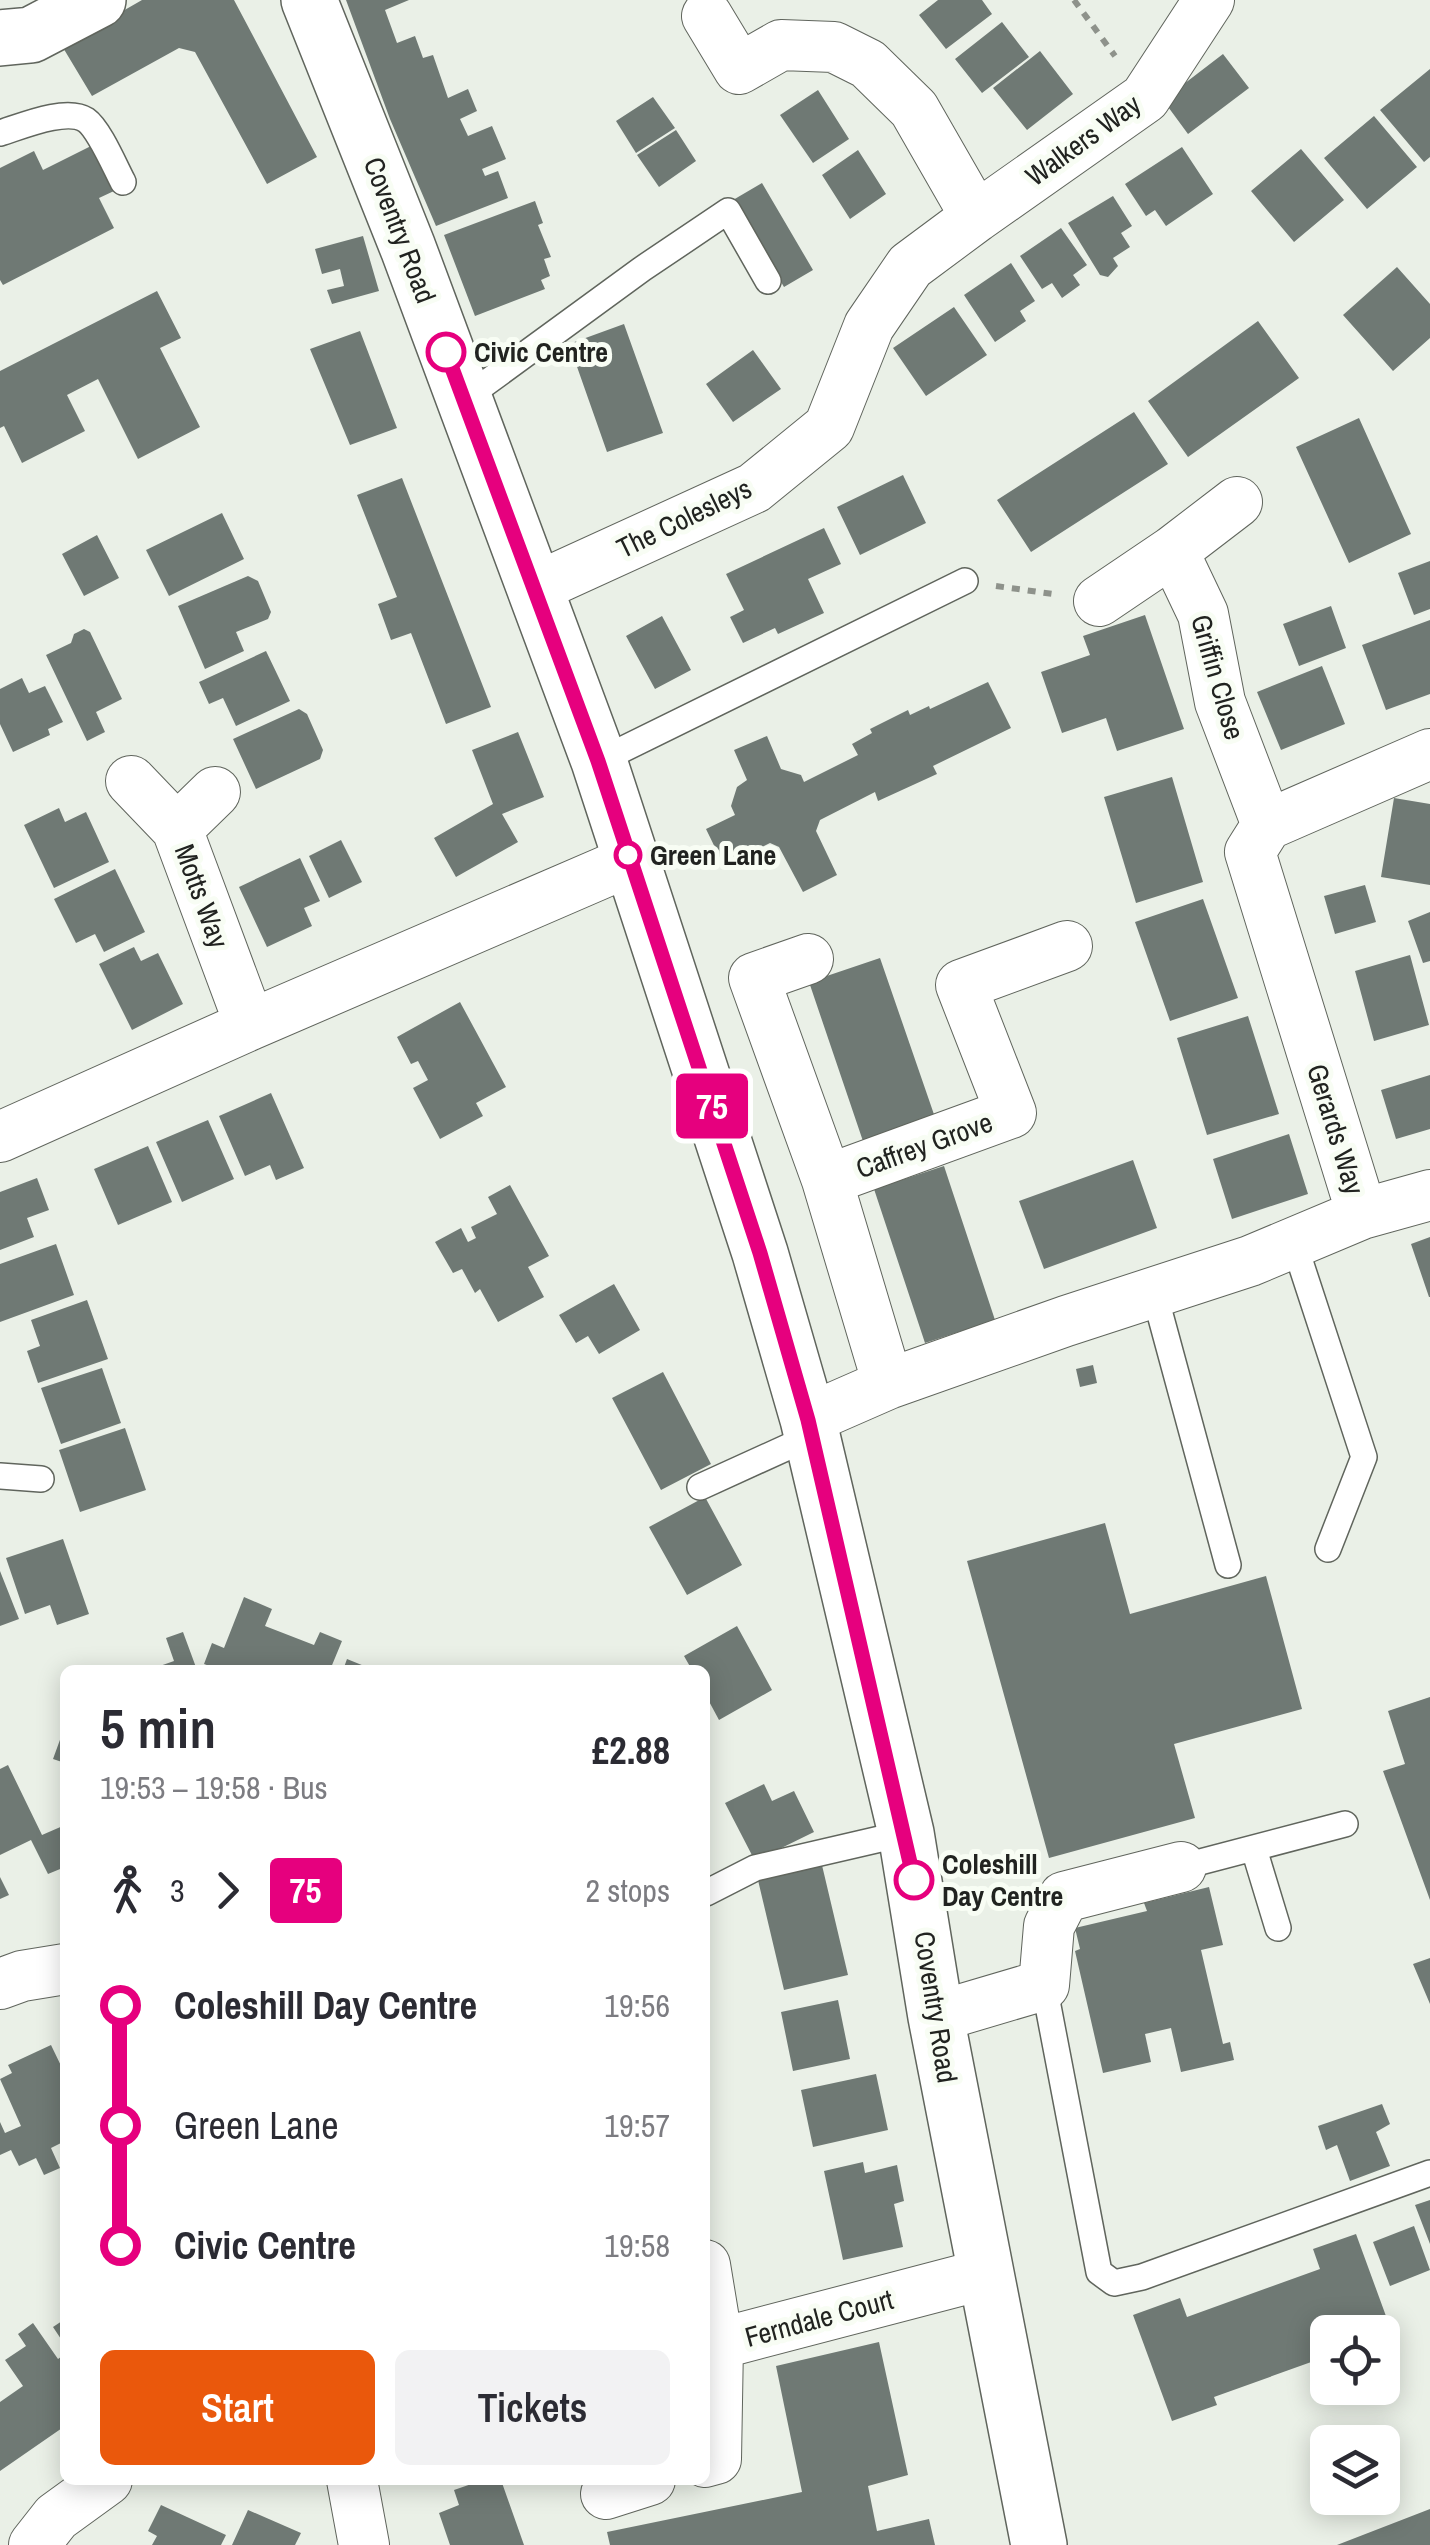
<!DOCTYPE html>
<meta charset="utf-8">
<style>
body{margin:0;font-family:"Archivo Narrow",sans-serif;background:#f2f2f3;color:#2b2b33;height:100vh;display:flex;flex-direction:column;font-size:38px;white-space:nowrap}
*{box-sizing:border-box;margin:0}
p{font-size:32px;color:#7c7c81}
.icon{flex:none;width:55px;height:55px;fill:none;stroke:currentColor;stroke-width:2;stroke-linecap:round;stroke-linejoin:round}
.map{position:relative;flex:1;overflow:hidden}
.sheet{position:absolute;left:60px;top:1665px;width:650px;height:820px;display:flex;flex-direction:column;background:#fff;border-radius:15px;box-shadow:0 5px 25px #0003}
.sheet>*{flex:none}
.badge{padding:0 20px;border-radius:8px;font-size:35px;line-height:65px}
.buttons{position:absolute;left:1310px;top:2315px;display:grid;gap:20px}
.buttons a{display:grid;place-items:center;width:90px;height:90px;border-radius:15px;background:#fff;box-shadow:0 5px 25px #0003;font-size:50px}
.map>.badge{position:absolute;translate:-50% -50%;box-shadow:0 0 0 5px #fff}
.legs{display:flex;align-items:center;gap:15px;height:110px;padding:0 40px;font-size:32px}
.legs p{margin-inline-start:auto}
.head{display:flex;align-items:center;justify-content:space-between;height:170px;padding:0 40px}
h1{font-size:55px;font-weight:600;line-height:75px}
.primary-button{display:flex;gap:20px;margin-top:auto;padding:20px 40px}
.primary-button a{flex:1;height:115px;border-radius:15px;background:#ea580c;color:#fff;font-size:40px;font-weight:600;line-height:115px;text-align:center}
.primary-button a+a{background:#f2f2f3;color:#2b2b33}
ul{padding:0 40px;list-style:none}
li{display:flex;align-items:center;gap:35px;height:120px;font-size:38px}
li i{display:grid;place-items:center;width:15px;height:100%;margin:0 12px;background:currentColor}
li i::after{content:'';width:25px;height:25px;margin:-12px;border:8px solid;border-radius:50%;background:#fff}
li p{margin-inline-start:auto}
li:first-child i{background:linear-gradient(#0000 50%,currentColor 0)}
li:last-child i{background:linear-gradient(currentColor 50%,#0000 0)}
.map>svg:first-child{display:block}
.building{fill:#6f7974}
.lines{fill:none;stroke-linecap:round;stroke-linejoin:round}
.lane-casing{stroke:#60655d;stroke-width:28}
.street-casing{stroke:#60655d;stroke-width:52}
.secondary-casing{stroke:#60655d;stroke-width:58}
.path{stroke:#8e928b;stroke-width:6;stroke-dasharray:8 8;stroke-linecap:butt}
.lane{stroke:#fff;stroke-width:25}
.street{stroke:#fff;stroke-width:50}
.secondary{stroke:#fff;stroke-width:55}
.line-1-casing{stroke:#fff;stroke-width:22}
.line-1{stroke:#e6007e;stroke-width:15}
.stop-1-dot{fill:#fff;stroke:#e6007e;stroke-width:5}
.labels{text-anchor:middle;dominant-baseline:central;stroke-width:10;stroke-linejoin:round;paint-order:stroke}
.street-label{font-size:28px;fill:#212320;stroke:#f8fdf4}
.stop-label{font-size:28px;font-weight:bold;fill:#212320;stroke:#f8fdf4;text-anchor:start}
</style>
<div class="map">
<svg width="1430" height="2545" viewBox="0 0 1430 2545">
<rect width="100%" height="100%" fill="#eaf0e7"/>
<path class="building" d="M 142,0 L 234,0 L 317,157 L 267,184 L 195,52 L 179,48 L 92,96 L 62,46 Z
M 346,0 L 409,0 L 385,10 L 397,43 L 415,36 L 423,58 L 433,55 L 448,98 L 468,89 L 477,111 L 460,119 L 468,136 L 492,126 L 506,159 L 482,169 L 485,176 L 498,171 L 508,198 L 436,226 L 390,119 Z
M 938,0 L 982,0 L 992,14 L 946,49 L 919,15 Z
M 1002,22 L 1029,57 L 982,93 L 955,59 Z
M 1040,51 L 1073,94 L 1027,130 L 993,88 Z
M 1223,54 L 1249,88 L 1188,134 L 1163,100 Z
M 1430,69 L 1430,157 L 1424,162 L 1380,110 Z
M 818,90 L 849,139 L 813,163 L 780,115 Z
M 653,97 L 675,128 L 636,153 L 616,121 Z
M 1374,116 L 1417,167 L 1367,209 L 1324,158 Z
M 676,130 L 696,161 L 659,187 L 637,155 Z
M 91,146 L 114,191 L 99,198 L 114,228 L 3,285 L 0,280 L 0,168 L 34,151 L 43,170 Z
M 1182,147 L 1213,194 L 1166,226 L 1155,210 L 1146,216 L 1125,184 Z
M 1301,149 L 1344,200 L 1294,242 L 1251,191 Z
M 858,150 L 886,194 L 850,219 L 822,175 Z
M 762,183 L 813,270 L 784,287 L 733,200 Z
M 1113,196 L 1132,226 L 1121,233 L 1130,247 L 1113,258 L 1118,266 L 1108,277 L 1100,275 L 1068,223 Z
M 535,201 L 543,223 L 538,225 L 551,257 L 544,259 L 550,276 L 541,280 L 545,289 L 475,316 L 444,235 Z
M 1061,228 L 1087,265 L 1073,275 L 1080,285 L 1062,298 L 1052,283 L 1042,289 L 1020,256 Z
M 363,236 L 379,291 L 332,304 L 327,290 L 344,286 L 340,269 L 322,274 L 315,249 Z
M 1011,263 L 1035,301 L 1020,311 L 1026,321 L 995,342 L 964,295 Z
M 1397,267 L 1430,304 L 1430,338 L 1393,371 L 1343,315 Z
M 157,291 L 181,338 L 160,348 L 200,427 L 138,459 L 98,379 L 67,395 L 85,431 L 22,463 L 4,426 L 0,428 L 0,371 Z
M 954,307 L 987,355 L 926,396 L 893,348 Z
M 1258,321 L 1299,378 L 1188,457 L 1148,401 Z
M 624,324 L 663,433 L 607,452 L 569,344 Z
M 360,331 L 397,428 L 350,445 L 310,349 Z
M 753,350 L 781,389 L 733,422 L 706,384 Z
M 1134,412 L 1168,464 L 1031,552 L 997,500 Z
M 1359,418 L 1411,534 L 1349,563 L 1296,447 Z
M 903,475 L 926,523 L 860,555 L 837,507 Z
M 402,478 L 491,707 L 446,724 L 411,633 L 391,640 L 378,604 L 397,597 L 357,495 Z
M 222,513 L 244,559 L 169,596 L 146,550 Z
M 824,528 L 841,564 L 808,579 L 824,613 L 778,634 L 775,628 L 743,643 L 730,617 L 744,610 L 726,574 Z
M 97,535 L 119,578 L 84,596 L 62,554 Z
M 1430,561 L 1430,609 L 1414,615 L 1398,573 Z
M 248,576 L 258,581 L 271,612 L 268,619 L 236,632 L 244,651 L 205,669 L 178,606 Z
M 1331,606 L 1346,648 L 1299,666 L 1283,624 Z
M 1145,615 L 1184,729 L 1117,751 L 1106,718 L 1062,733 L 1041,672 L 1090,655 L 1083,636 Z
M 662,616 L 691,670 L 655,689 L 626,636 Z
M 1430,620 L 1430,694 L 1386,710 L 1362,645 Z
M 84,629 L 90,632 L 122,699 L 96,712 L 105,732 L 87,741 L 46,655 L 71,643 L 74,634 Z
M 266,651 L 290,701 L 236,726 L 223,698 L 209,704 L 199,682 Z
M 1322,666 L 1345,724 L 1281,750 L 1257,692 Z
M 22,678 L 29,693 L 45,686 L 63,722 L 48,729 L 50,735 L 13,752 L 0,724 L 0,689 Z
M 988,682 L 1011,728 L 933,766 L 937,774 L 878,801 L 875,792 L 820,820 L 816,831 L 837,875 L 803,892 L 779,847 L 770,843 L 724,866 L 706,829 L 735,815 L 731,806 L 737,787 L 747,780 L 734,750 L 767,736 L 781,769 L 801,775 L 804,782 L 858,755 L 852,744 L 872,733 L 870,729 L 908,710 L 910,715 L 929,706 L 930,709 Z
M 299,709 L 307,714 L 323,750 L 320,759 L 256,789 L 233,739 Z
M 518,732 L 544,797 L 502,814 L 518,842 L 456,877 L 434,838 L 493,804 L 472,750 Z
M 1172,777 L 1203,882 L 1136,903 L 1104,797 Z
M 1394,798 L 1430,804 L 1430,885 L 1381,877 Z
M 59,808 L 65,822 L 86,812 L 109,862 L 54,888 L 24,825 Z
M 341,840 L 362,882 L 329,898 L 309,856 Z
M 300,858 L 320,901 L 304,908 L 312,926 L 267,947 L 239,887 Z
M 115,869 L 145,932 L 104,952 L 95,934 L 76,943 L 54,899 Z
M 1365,885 L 1376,922 L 1335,934 L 1324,896 Z
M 1203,899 L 1238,998 L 1170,1021 L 1135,922 Z
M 1430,912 L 1430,961 L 1423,963 L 1408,921 Z
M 134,947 L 141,961 L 158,953 L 183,1004 L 132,1030 L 99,964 Z
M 1410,955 L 1429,1025 L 1374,1041 L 1355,971 Z
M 880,958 L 938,1126 L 866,1150 L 809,982 Z
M 460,1002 L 506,1087 L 476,1103 L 483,1116 L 440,1139 L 413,1088 L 428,1080 L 418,1061 L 411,1064 L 397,1037 Z
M 1248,1016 L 1279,1114 L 1207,1135 L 1177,1038 Z
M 1430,1075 L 1430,1129 L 1396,1139 L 1381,1090 Z
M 271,1093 L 304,1168 L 276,1180 L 270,1165 L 245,1176 L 219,1116 Z
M 208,1120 L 234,1179 L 182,1202 L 156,1142 Z
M 1289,1134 L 1308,1194 L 1232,1219 L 1213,1159 Z
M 148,1146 L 172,1202 L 118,1225 L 94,1169 Z
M 1133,1160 L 1157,1228 L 1044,1269 L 1019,1201 Z
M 944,1166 L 995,1320 L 925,1343 L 874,1189 Z
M 37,1178 L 49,1210 L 27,1218 L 34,1237 L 0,1250 L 0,1192 Z
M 510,1185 L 549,1256 L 528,1267 L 544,1297 L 498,1322 L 480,1289 L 475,1293 L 462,1269 L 453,1273 L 435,1242 L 461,1228 L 468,1242 L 476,1238 L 471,1227 L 497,1214 L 488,1197 Z
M 1430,1237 L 1430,1297 L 1429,1297 L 1411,1244 Z
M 56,1244 L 74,1295 L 0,1322 L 0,1264 Z
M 614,1284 L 640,1330 L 599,1354 L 588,1336 L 576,1343 L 559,1315 Z
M 87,1300 L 108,1359 L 38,1383 L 27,1351 L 40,1346 L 31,1320 Z
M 1093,1365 L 1097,1383 L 1080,1387 L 1076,1369 Z
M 102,1368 L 121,1423 L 61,1444 L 41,1388 Z
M 663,1372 L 711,1464 L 661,1490 L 612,1398 Z
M 125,1428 L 146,1490 L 80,1512 L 59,1450 Z
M 705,1497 L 742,1565 L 687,1595 L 649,1527 Z
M 1105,1523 L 1130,1614 L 1266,1576 L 1302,1709 L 1174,1744 L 1195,1818 L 1049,1858 L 967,1561 Z
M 63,1539 L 89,1614 L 57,1625 L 50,1605 L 25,1614 L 6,1558 Z
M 0,1571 L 19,1619 L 0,1626 Z
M 244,1597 L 272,1609 L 265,1626 L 314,1645 L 320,1632 L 342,1641 L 330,1670 L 220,1670 L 204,1664 L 212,1643 L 224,1648 Z
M 737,1626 L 772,1690 L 719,1720 L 705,1694 L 705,1670 L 692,1670 L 684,1656 Z
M 183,1632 L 197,1670 L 158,1670 L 157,1667 L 174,1661 L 166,1638 Z
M 347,1659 L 374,1670 L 343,1670 Z
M 1430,1697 L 1430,1900 L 1383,1771 L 1405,1764 L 1388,1711 Z
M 65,1726 L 65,1763 L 53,1759 Z
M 8,1765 L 42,1835 L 65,1825 L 65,1867 L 48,1874 L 31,1840 L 0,1855 L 0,1769 Z
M 764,1784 L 772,1801 L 794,1791 L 814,1832 L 755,1861 L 725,1803 Z
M 821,1861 L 848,1975 L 784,1990 L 757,1876 Z
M 0,1877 L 9,1895 L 0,1899 Z
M 1209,1887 L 1223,1945 L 1201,1950 L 1223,2044 L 1230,2042 L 1234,2060 L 1181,2072 L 1171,2028 L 1145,2034 L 1151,2062 L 1103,2073 L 1075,1951 L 1080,1949 L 1075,1928 L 1147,1911 L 1144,1903 Z
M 1430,1958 L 1430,2004 L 1413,1964 Z
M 838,2000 L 850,2059 L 793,2071 L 781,2012 Z
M 51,2045 L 65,2074 L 65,2141 L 51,2148 L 60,2168 L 44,2175 L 36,2158 L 19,2166 L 11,2150 L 0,2155 L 0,2122 L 5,2133 L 21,2126 L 0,2079 L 12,2073 L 8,2065 Z
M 876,2074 L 888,2130 L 813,2147 L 801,2090 Z
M 1382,2104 L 1390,2124 L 1376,2132 L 1390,2166 L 1350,2181 L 1337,2145 L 1326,2150 L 1318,2126 Z
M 863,2162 L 865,2173 L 897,2165 L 904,2201 L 894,2204 L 903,2247 L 843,2260 L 824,2171 Z
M 1430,2200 L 1430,2244 L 1415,2205 Z
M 1414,2226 L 1430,2270 L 1390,2286 L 1373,2242 Z
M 1356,2234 L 1394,2338 L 1382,2342 L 1382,2332 L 1328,2332 L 1328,2356 L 1214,2397 L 1217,2405 L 1172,2421 L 1133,2315 L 1180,2298 L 1187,2317 L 1320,2269 L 1313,2249 Z
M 65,2319 L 65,2345 L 53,2327 Z
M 33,2323 L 58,2359 L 65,2354 L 65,2426 L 0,2471 L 0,2402 L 23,2386 L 5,2360 L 26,2346 L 18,2334 Z
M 879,2342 L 908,2475 L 868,2486 L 877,2531 L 929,2519 L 935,2545 L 610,2545 L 607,2532 L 802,2492 L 776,2366 Z
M 483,2480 L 501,2480 L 524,2545 L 450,2545 L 439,2513 L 459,2505 L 454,2490 Z
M 161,2505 L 226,2535 L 221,2545 L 152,2545 L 157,2536 L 148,2531 Z
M 1430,2509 L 1430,2545 L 1337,2545 Z
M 248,2510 L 301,2533 L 295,2545 L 232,2545 Z"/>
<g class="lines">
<defs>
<path id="lane" d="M 0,133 C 20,127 66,107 86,120 C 99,129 115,167 123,182
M 464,399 L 642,269 L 728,211 L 768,281
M 599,761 L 965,581
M 1294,1243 L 1364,1457 L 1328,1549
M 1154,1292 L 1228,1565
M 0,1476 L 41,1479
M 700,1487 L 812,1436
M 1254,1849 L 1278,1928
M 1181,1867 L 1345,1824
M 706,1893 L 755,1868 L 906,1833
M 1044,1985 L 1099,2272 L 1114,2283 L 1142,2277 L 1430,2173"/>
<path id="street" d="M 976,217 L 1145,98 L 1209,0
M 1237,502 L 1173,551 L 1203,614 L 1220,702 L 1267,825
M 535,588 L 754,488 L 829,427 L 869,326 L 910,266 L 976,217 L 914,109 L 868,64 L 834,47 L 781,45 L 739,69 L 707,16
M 1099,601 L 1173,551
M 131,781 L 177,829 L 250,1025
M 177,829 L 215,792
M 808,959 L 754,978 L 827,1180 L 888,1384
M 0,1137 L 250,1025 L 630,861
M 827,1180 L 1011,1113 L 961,985 L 1067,946
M 1362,1214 L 1430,1195
M 808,1419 L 888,1384 L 1066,1321 L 1250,1261 L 1362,1214 L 1250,852 L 1267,825 L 1430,754
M 0,1984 L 22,1976 L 65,1969
M 936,2017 L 1044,1985 L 1049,1926 L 1064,1897 L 1181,1867
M 705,2265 L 718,2344
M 705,2462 L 716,2459 L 718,2344 L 985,2274
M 352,2480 L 364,2545
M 606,2494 L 650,2480
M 34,2545 L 56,2517 L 107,2480"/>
<path id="secondary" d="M 309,0 L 408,248 L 599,761 L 760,1253 L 808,1419 L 906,1833 L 936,2017 L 1039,2545
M 0,38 L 31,35 L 98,0"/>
</defs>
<use href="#lane" class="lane-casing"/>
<use href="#street" class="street-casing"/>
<use href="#secondary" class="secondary-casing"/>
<path class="path" d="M 1074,0 L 1115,56
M 996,586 L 1053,594"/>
<use href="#lane" class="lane"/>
<use href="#street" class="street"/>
<use href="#secondary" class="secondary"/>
</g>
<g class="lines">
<defs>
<path id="line-1" d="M 446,352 L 598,761 L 760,1253 L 808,1420 L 914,1880"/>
</defs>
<use href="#line-1" class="line-1-casing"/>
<use href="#line-1" class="line-1"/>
</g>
<g class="stop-1-dot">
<circle cx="446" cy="352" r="18"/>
<circle cx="628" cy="855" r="12"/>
<circle cx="914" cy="1880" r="18"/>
</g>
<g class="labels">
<g class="street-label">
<text transform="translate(1083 140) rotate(-36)">Walkers Way</text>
<text transform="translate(400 230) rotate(69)">Coventry Road</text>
<text transform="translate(684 518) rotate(-26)">The Colesleys</text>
<text transform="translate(1218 677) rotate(74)">Griffin Close</text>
<text transform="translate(202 896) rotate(70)">Motts Way</text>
<text transform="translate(1336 1129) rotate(73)">Gerards Way</text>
<text transform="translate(924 1145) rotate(-20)">Caffrey Grove</text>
<text transform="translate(936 2007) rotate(81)">Coventry Road</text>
<text transform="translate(819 2318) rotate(-15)">Ferndale Court</text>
</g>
<g class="stop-label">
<text x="474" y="352">Civic Centre</text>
<text x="650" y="855">Green Lane</text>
<text x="942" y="1864">Coleshill<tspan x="942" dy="32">Day Centre</tspan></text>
</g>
</g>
</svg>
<div class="buttons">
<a><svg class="icon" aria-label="locate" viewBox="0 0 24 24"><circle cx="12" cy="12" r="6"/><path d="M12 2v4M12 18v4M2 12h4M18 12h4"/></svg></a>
<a><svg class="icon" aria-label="layers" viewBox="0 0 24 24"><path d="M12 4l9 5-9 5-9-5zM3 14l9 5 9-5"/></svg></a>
</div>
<b class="badge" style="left:712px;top:1106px;background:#e6007e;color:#fff">75</b>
<section class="sheet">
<div class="head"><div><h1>5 min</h1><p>19:53 – 19:58 · Bus</p></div><b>£2.88</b></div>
<div class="legs"><svg class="icon" aria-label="walk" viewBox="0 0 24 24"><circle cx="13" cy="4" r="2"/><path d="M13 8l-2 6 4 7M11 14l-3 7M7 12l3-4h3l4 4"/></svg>3<svg class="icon" aria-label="forward" viewBox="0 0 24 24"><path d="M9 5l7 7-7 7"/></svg><b class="badge" style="background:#e6007e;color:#fff">75</b><p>2 stops</p></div>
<ul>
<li><i style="color:#e6007e"></i><b>Coleshill Day Centre</b><p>19:56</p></li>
<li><i style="color:#e6007e"></i><span>Green Lane</span><p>19:57</p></li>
<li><i style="color:#e6007e"></i><b>Civic Centre</b><p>19:58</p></li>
</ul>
<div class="primary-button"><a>Start</a><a>Tickets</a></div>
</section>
</div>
